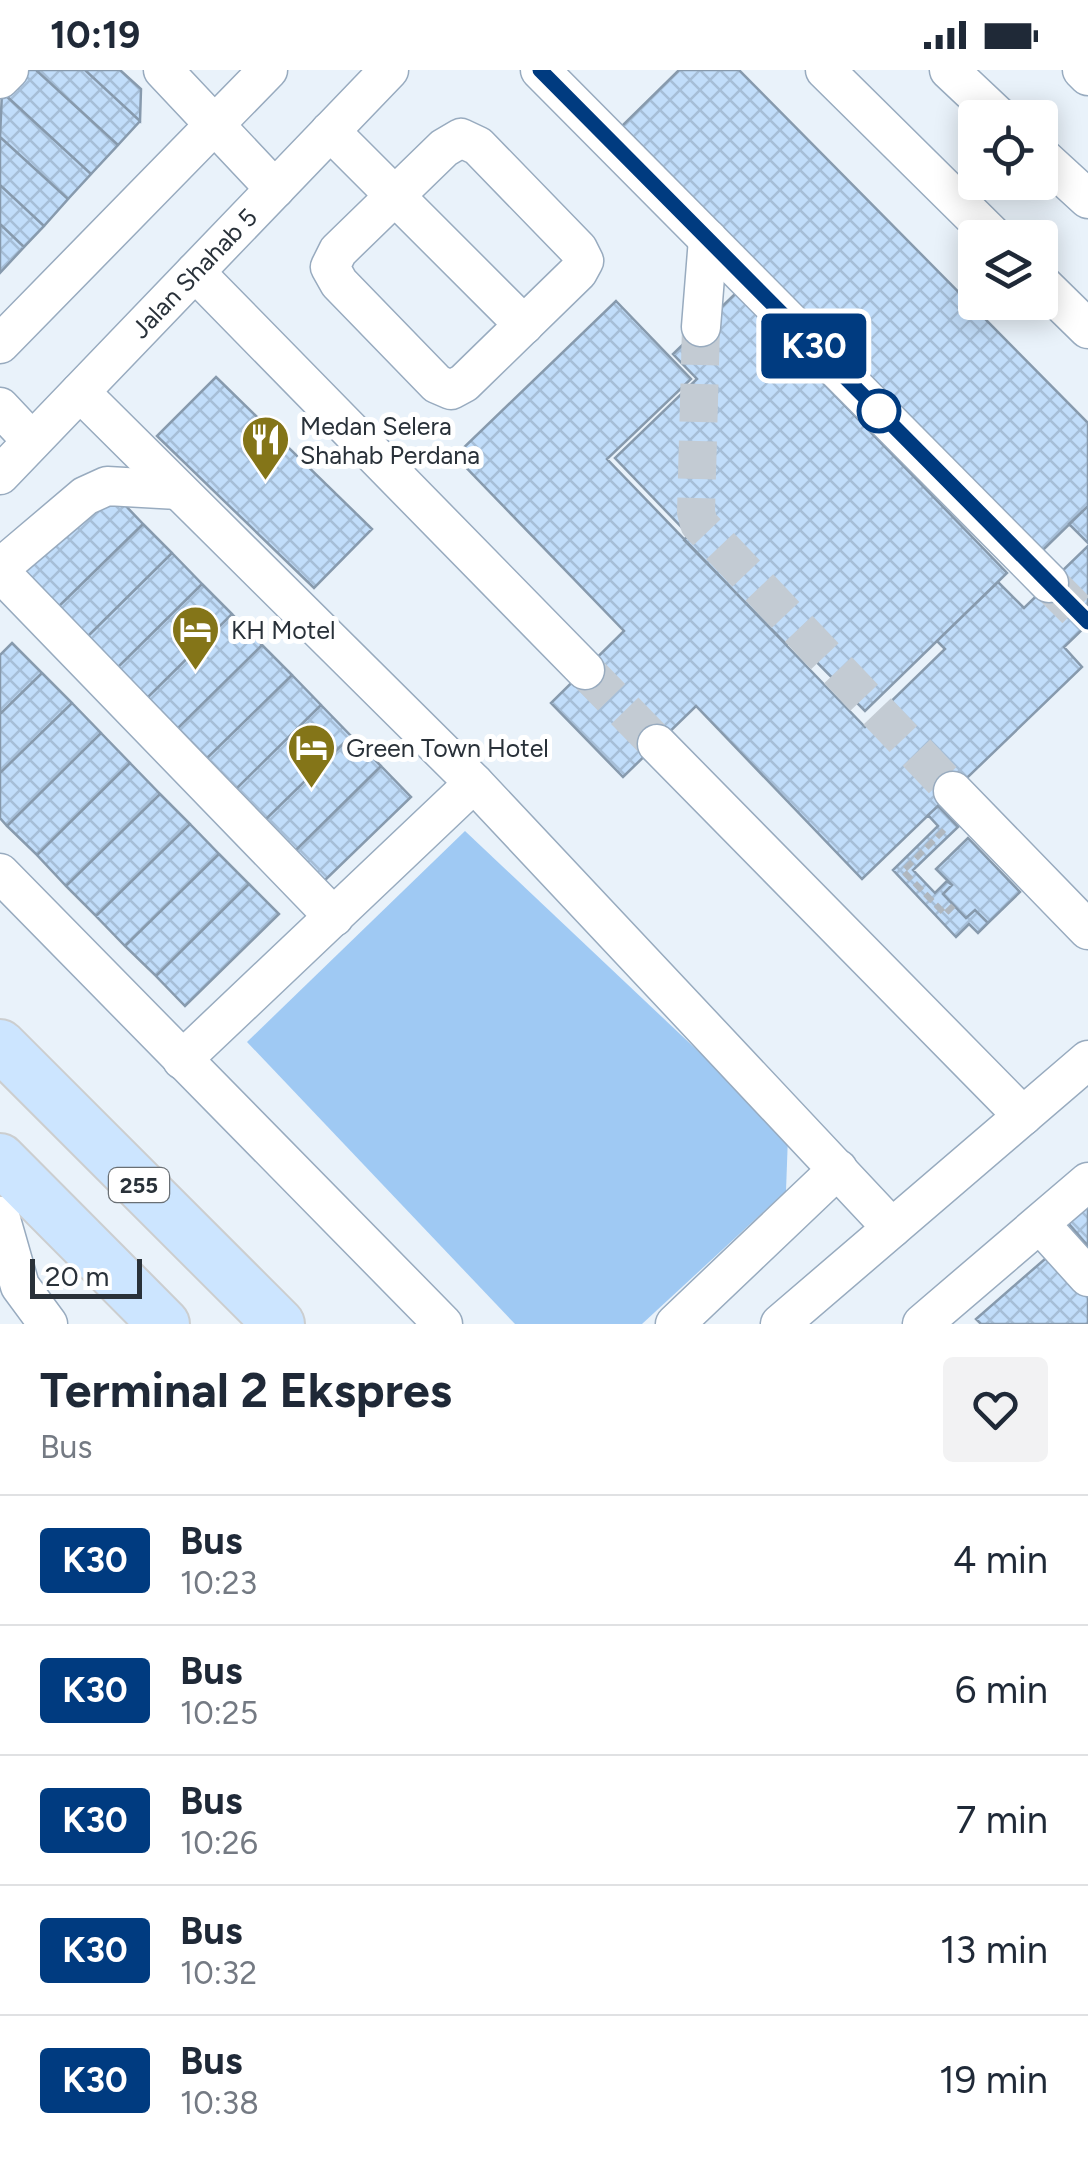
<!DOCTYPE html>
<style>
body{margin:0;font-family:Figtree,sans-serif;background:#f2f2f3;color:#1f2937;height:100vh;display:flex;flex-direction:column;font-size:38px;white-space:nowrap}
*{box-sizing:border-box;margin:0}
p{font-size:32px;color:#747a83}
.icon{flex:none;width:55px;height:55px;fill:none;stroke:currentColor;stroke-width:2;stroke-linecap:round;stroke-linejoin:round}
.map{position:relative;height:1254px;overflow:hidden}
.panel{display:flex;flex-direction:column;background:#fff;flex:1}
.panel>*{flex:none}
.badge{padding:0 20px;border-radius:8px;font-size:35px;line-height:65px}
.tools{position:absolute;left:958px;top:30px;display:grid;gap:20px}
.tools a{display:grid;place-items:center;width:100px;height:100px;border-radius:10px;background:#fff;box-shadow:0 5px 25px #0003;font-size:50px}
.scale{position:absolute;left:30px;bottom:25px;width:112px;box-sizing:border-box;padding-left:10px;border:5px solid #293139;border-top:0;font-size:28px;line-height:35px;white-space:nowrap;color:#293139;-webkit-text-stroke:8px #fff;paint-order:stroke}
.map>.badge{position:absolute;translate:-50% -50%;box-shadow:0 0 0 5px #fff}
.round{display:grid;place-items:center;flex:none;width:105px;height:105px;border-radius:10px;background:#f2f2f3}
.headline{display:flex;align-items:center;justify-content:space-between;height:170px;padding:0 40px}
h1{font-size:48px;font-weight:700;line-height:75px}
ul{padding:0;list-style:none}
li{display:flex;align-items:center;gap:30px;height:130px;padding:0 40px;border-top:2px solid #e0e1e3}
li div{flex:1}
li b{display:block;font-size:38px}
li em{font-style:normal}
li .badge{min-width:110px;font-weight:700;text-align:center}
.status{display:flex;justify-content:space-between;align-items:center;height:70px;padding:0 50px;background:#fff;direction:ltr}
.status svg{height:28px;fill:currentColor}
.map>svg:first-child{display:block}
.green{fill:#9fc9f3}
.building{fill:url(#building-cross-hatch);stroke:#879aad;stroke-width:2.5}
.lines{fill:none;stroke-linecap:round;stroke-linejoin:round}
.minor-tunnel{stroke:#c3cbd3;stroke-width:38;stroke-dasharray:38 19;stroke-linecap:butt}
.minor-casing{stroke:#98abbf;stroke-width:41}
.major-casing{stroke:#cccecf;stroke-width:54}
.path{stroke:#afb7bf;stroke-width:6;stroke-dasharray:10 5;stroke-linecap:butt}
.minor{stroke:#fff;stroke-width:38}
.major{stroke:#cce5ff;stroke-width:50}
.line-casing{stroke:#fff;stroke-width:22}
.line{stroke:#003b80;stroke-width:15}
.stop-dot{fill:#fff;stroke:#003b80;stroke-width:5}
.labels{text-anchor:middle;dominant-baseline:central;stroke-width:10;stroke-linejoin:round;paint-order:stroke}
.shield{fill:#fff;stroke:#696f74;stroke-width:2.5}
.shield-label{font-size:22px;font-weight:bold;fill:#293139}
.street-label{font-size:25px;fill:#293139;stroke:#fff}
.poi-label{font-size:25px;fill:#293139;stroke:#fff;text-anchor:start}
</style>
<div class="status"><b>10:19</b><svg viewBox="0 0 49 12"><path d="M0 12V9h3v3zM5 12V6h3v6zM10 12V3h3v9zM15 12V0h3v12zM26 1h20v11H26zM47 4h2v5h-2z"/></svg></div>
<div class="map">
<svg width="1088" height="1254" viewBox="0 0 1088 1254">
<defs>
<pattern id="building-cross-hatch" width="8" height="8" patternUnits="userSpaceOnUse" patternTransform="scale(2.5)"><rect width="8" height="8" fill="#c1ddfa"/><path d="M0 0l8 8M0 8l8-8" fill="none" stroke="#a6bed7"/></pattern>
</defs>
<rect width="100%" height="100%" fill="#e9f2fa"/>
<path class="green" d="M 465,761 L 788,1066 L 786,1121 L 642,1254 L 515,1254 L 247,972 Z"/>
<path class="building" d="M 22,0 L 36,0 L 118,75 L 91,104 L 2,22 Z
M 36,0 L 85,0 L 140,51 L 118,75 Z
M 85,0 L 120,0 L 141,19 L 140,51 Z
M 679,0 L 739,0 L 1088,353 L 1088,436 L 1042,481 L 622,56 Z
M 2,22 L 91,104 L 68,129 L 0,67 Z
M 0,67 L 68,129 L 44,156 L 0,115 Z
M 0,115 L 44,156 L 24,177 L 0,154 Z
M 0,154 L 24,177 L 0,203 Z
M 736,223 L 1007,503 L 865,641 L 793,568 L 787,575 L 684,470 L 689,465 L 615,388 L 697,309 L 673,284 Z
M 616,231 L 691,309 L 607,389 L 865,657 L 945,579 L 937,571 L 998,512 L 1024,538 L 1088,476 L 1088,554 L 1064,577 L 1082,597 L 862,809 L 696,636 L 623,707 L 551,633 L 624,561 L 455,386 Z
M 216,307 L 372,459 L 314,518 L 157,366 Z
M 123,433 L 143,454 L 54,541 L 17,504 L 86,435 Z
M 1088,436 L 1088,473 L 1069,454 Z
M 143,454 L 172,483 L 83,571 L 54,541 Z
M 172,483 L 202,514 L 113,602 L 83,571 Z
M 202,514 L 232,544 L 143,632 L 113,602 Z
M 232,544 L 262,575 L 173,663 L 143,632 Z
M 12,573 L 42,603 L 0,644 L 0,585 Z
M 262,575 L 292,605 L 202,693 L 173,663 Z
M 42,603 L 72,633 L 0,703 L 0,644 Z
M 292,605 L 321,635 L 232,723 L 202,693 Z
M 72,633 L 101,663 L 7,756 L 0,748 L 0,703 Z
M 321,635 L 351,666 L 262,753 L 232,723 Z
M 101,663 L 130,693 L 37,785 L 7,756 Z
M 351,666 L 381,696 L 292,784 L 262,753 Z
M 130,693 L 160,724 L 66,816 L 37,785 Z
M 381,696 L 411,727 L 321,814 L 292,784 Z
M 160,724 L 190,754 L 96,846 L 66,816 Z
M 938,736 L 958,757 L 913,800 L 935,823 L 947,811 L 952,815 L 943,824 L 966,848 L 975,840 L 988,853 L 978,863 L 969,854 L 956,867 L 893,800 L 938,756 L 928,745 Z
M 190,754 L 219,784 L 125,876 L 96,846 Z
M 968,768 L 1020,822 L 988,853 L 975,840 L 966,848 L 943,824 L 952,815 L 936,799 Z
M 219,784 L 249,814 L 156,906 L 125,876 Z
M 249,814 L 279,844 L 185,936 L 156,906 Z
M 1088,1125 L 1088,1176 L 1063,1147 Z
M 1053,1182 L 1088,1223 L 1088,1254 L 981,1254 L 976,1249 Z"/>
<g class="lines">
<path class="minor-tunnel" d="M 701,257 L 696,442 L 699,454 L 953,721
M 1049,513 L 1088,552
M 585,600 L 657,674"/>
<defs>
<g id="minor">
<path d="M 163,0 L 275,119"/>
<path d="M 540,0 L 1049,513"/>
<path d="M 825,0 L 995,168"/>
<path d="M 949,0 L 1000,48"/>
<path d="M 1082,0 L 1088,6"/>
<path d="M 0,9 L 9,0"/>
<path d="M 330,61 L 524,255"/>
<path d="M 461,68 L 478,76 L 578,179 L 584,191 L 578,202 L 464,313 L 451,320 L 437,314 L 339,213 L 330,197 L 338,181 L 444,78 Z"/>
<path d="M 1040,85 L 1088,129"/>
<path d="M 195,202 L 585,600"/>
<path d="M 1040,212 L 1088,259"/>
<path d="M 701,257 L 708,169"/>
<path d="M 0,274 L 268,0"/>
<path d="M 80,322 L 474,713 L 892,1158"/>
<path d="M 0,337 L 32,371"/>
<path id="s1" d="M 0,405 L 389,0"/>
<path d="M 0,498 L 85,426 L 107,416 L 178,420"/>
<path d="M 0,502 L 334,847"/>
<path d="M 657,674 L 1023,1046"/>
<path d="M 953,721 L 1088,860"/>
<path d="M 0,803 L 443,1254"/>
<path d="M 182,990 L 474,713"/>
<path d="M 0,1146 L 20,1216 L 48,1254"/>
<path d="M 1040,1154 L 1088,1207"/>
<path d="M 675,1254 L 838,1099"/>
<path d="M 780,1254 L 1088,990"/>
<path d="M 922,1254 L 1088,1112"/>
</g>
<path id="major" d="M 0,975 L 279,1254
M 0,1089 L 164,1254"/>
</defs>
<use href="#minor" class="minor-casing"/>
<use href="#major" class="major-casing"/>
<path class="path" d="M 944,760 L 903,801 L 945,844 L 954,835"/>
<use href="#minor" class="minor"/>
<use href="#major" class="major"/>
</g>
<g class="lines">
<defs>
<path id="line" d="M 540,0 L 1088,552"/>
</defs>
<use href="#line" class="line-casing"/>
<use href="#line" class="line"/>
</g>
<defs>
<symbol id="restaurant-pin" viewBox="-11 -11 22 30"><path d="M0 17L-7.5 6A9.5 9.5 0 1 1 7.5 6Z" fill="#847518" stroke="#fff"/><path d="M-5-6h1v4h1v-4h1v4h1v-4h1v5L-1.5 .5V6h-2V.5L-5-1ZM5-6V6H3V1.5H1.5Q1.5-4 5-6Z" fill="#fff"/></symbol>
<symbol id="hotel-pin" viewBox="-11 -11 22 30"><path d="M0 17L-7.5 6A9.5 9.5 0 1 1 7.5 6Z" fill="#847518" stroke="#fff"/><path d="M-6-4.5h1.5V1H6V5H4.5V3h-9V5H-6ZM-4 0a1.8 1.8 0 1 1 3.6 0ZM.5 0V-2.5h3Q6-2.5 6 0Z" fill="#fff"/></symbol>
</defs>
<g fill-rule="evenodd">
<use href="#restaurant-pin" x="238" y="342" width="55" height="75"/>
<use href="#hotel-pin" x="168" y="532" width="55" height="75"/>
<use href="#hotel-pin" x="284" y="650" width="55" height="75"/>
</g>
<circle class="stop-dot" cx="879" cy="341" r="20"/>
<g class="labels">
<rect class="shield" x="109" y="1098" width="60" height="34" rx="8"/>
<g class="shield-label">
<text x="139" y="1115">255</text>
</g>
<g class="street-label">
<text stroke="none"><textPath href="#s1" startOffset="280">Jalan Shahab 5</textPath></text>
</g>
<g class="poi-label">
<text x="300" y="356">Medan Selera<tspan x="300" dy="29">Shahab Perdana</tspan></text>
<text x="231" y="560">KH Motel</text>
<text x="346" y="678">Green Town Hotel</text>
</g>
</g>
</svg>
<div class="tools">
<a><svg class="icon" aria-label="locate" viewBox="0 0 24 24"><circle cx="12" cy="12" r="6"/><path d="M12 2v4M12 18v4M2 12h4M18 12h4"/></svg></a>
<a><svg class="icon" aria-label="layers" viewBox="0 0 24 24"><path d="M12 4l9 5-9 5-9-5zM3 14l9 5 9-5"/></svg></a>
</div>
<div class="scale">20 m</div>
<b class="badge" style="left:814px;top:276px;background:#003b80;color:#fff">K30</b>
</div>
<section class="panel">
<div class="headline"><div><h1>Terminal 2 Ekspres</h1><p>Bus</p></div><a class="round"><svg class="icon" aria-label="heart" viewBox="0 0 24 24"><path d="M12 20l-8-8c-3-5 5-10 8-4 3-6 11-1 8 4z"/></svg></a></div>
<ul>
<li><span class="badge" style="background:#003b80;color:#fff">K30</span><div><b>Bus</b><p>10:23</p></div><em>4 min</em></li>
<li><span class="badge" style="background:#003b80;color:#fff">K30</span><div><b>Bus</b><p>10:25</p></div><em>6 min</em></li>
<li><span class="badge" style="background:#003b80;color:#fff">K30</span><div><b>Bus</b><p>10:26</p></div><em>7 min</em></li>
<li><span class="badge" style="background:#003b80;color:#fff">K30</span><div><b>Bus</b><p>10:32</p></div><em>13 min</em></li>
<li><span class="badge" style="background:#003b80;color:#fff">K30</span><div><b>Bus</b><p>10:38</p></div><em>19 min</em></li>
</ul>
</section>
